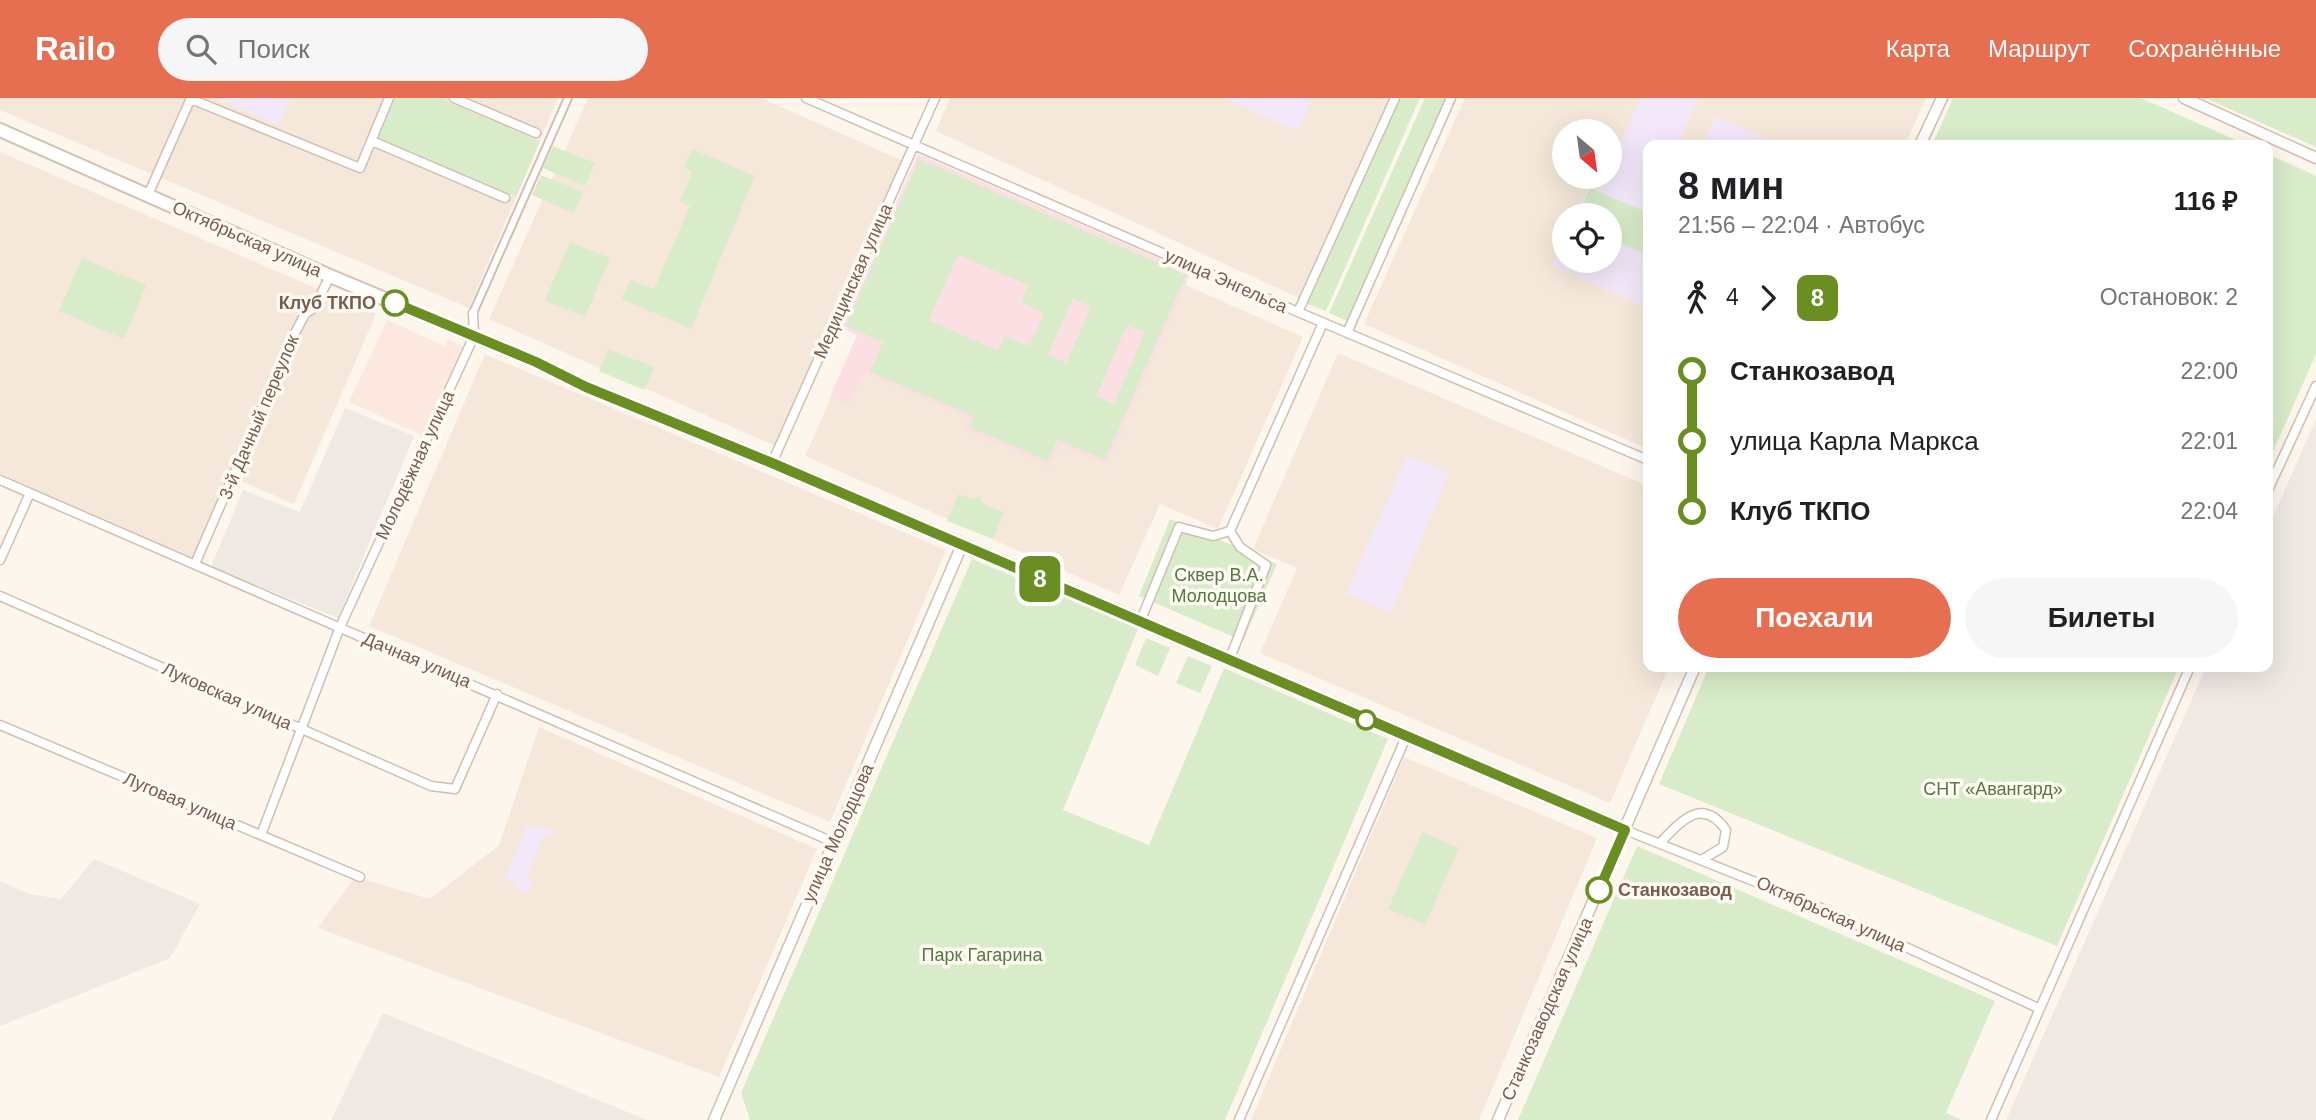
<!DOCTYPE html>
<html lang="ru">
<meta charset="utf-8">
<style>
body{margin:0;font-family:Helvetica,sans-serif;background:#f6f6f6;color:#202124;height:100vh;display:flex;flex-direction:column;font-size:26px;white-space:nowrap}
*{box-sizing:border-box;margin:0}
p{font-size:23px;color:#757577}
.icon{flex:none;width:38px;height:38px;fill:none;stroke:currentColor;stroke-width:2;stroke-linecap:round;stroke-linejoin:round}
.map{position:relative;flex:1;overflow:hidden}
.details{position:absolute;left:1643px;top:42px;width:630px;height:532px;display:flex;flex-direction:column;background:#fff;border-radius:14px;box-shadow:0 7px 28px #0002}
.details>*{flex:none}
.badge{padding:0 14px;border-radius:10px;font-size:24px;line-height:46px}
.needle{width:46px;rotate:151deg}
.buttons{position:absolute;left:1552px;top:21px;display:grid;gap:14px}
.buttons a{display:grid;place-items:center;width:70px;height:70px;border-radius:50%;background:#fff;box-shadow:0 7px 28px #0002;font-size:35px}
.map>.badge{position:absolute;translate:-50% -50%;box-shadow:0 0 0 4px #fff}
.legs{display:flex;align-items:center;gap:10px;height:77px;padding:0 35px;font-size:23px}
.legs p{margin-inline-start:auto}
.summary{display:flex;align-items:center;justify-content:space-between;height:119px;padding:0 35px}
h1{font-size:38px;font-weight:600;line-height:52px}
.button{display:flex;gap:14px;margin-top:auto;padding:14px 35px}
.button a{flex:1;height:80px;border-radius:42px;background:#e76f51;color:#fff;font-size:28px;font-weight:600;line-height:80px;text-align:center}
.button a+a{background:#f6f6f6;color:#202124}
ul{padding:0 35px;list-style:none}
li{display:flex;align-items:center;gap:24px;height:70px;font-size:26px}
li i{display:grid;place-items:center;width:10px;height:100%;margin:0 9px;background:currentColor}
li i::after{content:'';width:18px;height:18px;margin:-9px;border:5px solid;border-radius:50%;background:#fff}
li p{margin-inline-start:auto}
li:first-child i{background:linear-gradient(#0000 50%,currentColor 0)}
li:last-child i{background:linear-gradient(currentColor 50%,#0000 0)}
header{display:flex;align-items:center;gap:42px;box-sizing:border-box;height:98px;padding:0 35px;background:#e76f51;color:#fff}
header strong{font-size:33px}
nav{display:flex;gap:38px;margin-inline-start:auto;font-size:24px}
.search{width:490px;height:63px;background:#f6f6f6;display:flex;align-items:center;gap:18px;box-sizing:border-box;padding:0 24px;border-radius:38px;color:#757577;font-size:26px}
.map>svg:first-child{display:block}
.residential{fill:#f5e8da;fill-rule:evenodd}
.commercial{fill:#fde8e0}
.industrial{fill:#efe9e4}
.education{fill:#f3e8fa}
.medical{fill:#fbdfe3}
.green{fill:#d8ecc9;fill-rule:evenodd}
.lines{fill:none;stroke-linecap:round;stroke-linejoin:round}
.pedestrian-casing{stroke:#d1beb0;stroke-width:10}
.minor-casing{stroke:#d1beb0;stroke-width:11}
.tertiary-casing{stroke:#d1beb0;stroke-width:13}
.secondary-casing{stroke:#d6c0b0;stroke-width:16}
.pedestrian{stroke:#fff;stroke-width:6}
.minor{stroke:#fff;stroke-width:8}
.tertiary{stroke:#fff;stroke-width:10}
.secondary{stroke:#fff;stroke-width:12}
.line-1-casing{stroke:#fff;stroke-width:16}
.line-1{stroke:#6b8e23;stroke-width:10}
.stop-1-dot{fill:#fff;stroke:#6b8e23;stroke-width:3.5}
.labels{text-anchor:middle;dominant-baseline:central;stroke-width:7;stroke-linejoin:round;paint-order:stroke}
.street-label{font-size:18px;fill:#7a5c4d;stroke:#fffaf3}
.stop-label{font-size:18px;font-weight:bold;fill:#7a5c4d;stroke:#fffaf3;text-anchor:end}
.park-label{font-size:18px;fill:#537a41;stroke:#fffaf3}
</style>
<header>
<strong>Railo</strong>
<div class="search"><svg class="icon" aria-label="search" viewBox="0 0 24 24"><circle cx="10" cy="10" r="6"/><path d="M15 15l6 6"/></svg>Поиск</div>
<nav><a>Карта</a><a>Маршрут</a><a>Сохранённые</a></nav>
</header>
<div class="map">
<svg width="2316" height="1022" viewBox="0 0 2316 1022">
<rect width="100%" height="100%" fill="#fdf6ec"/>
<path class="residential" d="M 0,0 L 558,0 L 469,210 L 0,12 Z
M 588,0 L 761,0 L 908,65 L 780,350 L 489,221 Z
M 950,0 L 1403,0 L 1314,207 L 936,33 Z
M 1465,0 L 1926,0 L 1905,47 L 1648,47 L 1648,351 L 1364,226 ZM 1564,33 L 1610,33 L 1610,79 L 1564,79 ZM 1564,117 L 1610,117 L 1610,163 L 1564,163 Z
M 0,54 L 376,216 L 294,406 L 236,381 L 201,463 L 0,376 Z
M 931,75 L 1303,239 L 1218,431 L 1160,406 L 1119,497 L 805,358 Z
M 1338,255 L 1648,388 L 1648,569 L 1669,569 L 1610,705 L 1260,555 L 1297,470 L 1253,451 Z
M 485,256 L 946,452 L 830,724 L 369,528 Z
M 539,629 L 817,751 L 719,979 L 318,830 L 355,779 L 430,801 L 499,747 Z
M 1404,659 L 1597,740 L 1479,1022 L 1251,1022 Z"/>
<path class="commercial" d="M 387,222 L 445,248 L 448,241 L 465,249 L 424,338 L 349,304 Z"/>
<path class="industrial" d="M 345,310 L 414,338 L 338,520 L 211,469 L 243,392 L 300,414 Z
M 2316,321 L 2316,1022 L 2006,1022 L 2206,569 L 2268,569 L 2268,430 Z
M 94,761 L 200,806 L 170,860 L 0,928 L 0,783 L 29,796 L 61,801 Z
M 383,915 L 554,984 L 647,1022 L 331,1022 Z"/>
<path class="education" d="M 216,0 L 290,0 L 279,27 Z
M 1223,0 L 1312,0 L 1298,33 Z
M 1641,0 L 1698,0 L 1679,44 L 1686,47 L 1648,47 L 1648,210 L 1576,178 L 1576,175 L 1570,173 L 1569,175 L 1552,168 L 1564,141 L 1564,163 L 1610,163 L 1610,117 L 1576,117 L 1589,89 L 1597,93 L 1604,79 L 1610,79 L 1610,66 Z
M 1715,19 L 1781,47 L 1703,47 Z
M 1407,358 L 1449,375 L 1391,515 L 1346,495 Z
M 527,727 L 537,731 L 539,727 L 553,732 L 550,740 L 543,737 L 526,780 L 532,783 L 528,795 L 515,790 L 517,785 L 505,780 Z"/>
<path class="medical" d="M 918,56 L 1191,174 L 1107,367 L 1059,347 L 1050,368 L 963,331 L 968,320 L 864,275 L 849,307 L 830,299 L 857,237 L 840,229 Z"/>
<path class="green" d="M 395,0 L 439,0 L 540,43 L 516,99 L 378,40 Z
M 1399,0 L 1420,0 L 1326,213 L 1308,206 Z
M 1425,0 L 1448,0 L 1349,224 L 1329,215 Z
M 1953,0 L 2141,0 L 2247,47 L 1932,47 Z
M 2205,0 L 2316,0 L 2316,49 Z
M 553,48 L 595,65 L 585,88 L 543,70 Z
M 692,51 L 755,78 L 691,231 L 622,201 L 630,182 L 654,191 L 690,108 L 680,103 L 692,74 L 684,69 Z
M 2268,56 L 2316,78 L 2316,256 L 2268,365 Z
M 919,61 L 1186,177 L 1105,362 L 1057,342 L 1048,363 L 969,329 L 973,318 L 870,274 L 883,244 L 846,228 ZM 958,157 L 1028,187 L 1021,205 L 1044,215 L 1029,248 L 1005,238 L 998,253 L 929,222 ZM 1073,200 L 1091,209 L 1066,265 L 1048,257 ZM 1127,227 L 1145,234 L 1114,306 L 1096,298 Z
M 541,77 L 583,94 L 574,115 L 532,97 Z
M 1590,90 L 1648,115 L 1648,157 L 1610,141 L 1610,117 L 1578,117 Z
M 570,144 L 610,160 L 585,219 L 545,202 Z
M 82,160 L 146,187 L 124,241 L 59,213 Z
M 608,251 L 654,269 L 644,292 L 599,273 Z
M 958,396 L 972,401 L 979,399 L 983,406 L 1004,414 L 993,441 L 947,423 Z
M 1170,421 L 1277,466 L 1243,543 L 1139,498 Z
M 972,461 L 1138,531 L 1063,712 L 1149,747 L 1224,570 L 1388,641 L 1225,1022 L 750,1022 L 741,995 Z
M 1146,540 L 1170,550 L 1158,578 L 1135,567 Z
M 1188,558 L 1212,568 L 1200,595 L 1176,585 Z
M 1709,569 L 2179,569 L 2057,848 L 1659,686 Z
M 1422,734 L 1459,750 L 1425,827 L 1388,811 Z
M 1637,748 L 1995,903 L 1946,1015 L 1962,1022 L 1518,1022 Z"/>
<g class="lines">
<defs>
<path id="pedestrian" d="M 473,215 L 568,0"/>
<path id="minor" d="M 454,0 L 536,35
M 806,0 L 1298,214 L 1648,362
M 191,1 L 360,70 L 389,0
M 372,43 L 505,100
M 148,97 L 191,0
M 1298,214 L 1395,0
M 1347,235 L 1451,0
M 772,365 L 935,0
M 0,382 L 833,744
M 2268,392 L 2316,288
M 1230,433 L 1323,225
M 0,462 L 30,395
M 195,466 L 295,235 L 305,216 L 314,210 L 330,178
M 0,498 L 431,688 L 455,691 L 497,596
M 1140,524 L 1179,429 L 1213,438 L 1230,433 L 1240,449 L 1266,467 L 1229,563
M 0,627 L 360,779
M 1625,732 L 1821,810 L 2038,910
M 261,737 L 340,529 L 474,238 L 473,215
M 1660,745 C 1681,723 1702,698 1726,732 L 1723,749 L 1703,761
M 1239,1022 L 1406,639
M 1991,1022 L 2190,569"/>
<path id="tertiary" d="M 2184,0 L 2316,60
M 1920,47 L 1942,0
M 714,1022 L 962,447
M 1498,1022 L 1695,569"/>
<path id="secondary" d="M 0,32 L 330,178 L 536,264 L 586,289 L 772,365 L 1625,732"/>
</defs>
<use href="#pedestrian" class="pedestrian-casing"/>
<use href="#minor" class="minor-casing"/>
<use href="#tertiary" class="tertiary-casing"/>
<use href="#secondary" class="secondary-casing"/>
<use href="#pedestrian" class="pedestrian"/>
<use href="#minor" class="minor"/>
<use href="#tertiary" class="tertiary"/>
<use href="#secondary" class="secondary"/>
</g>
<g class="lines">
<defs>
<path id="line-1" d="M 395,205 L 536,264 L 586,289 L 772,365 L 1625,732 L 1599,792"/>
</defs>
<use href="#line-1" class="line-1-casing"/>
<use href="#line-1" class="line-1"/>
</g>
<g class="stop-1-dot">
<circle cx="395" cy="205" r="12"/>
<circle cx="1366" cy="622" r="9"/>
<circle cx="1599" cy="792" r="12"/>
</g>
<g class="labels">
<g class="street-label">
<text transform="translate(247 141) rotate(24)">Октябрьская улица</text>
<text transform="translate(853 183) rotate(-66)">Медицинская улица</text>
<text transform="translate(1226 183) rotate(24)">улица Энгельса</text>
<text transform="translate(259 319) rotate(-67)">3-й Дачный переулок</text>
<text transform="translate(415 367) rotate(-65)">Молодёжная улица</text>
<text transform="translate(417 562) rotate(23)">Дачная улица</text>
<text transform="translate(227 598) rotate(24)">Луковская улица</text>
<text transform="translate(180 703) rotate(23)">Луговая улица</text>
<text transform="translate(838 735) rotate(-66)">улица Молодцова</text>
<text transform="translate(1831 816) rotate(24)">Октябрьская улица</text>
<text transform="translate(1547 911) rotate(-66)">Станкозаводская улица</text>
</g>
<g class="stop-label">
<text x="376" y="205">Клуб ТКПО</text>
<text x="1618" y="792" text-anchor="start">Станкозавод</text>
</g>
<g class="park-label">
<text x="1219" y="477">Сквер В.А.<tspan x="1219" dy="21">Молодцова</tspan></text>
<text x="1993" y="691">СНТ «Авангард»</text>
<text x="982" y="857">Парк Гагарина</text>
</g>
</g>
</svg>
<div class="buttons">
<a><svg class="needle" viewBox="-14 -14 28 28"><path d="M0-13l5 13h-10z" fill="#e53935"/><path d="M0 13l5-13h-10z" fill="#757577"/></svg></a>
<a><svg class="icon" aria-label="locate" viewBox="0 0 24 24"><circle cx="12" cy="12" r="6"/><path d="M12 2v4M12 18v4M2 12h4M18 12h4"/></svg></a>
</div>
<b class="badge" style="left:1040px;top:481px;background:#6b8e23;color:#fff">8</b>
<section class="details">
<div class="summary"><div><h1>8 мин</h1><p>21:56 – 22:04 · Автобус</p></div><b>116 ₽</b></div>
<div class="legs"><svg class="icon" aria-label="walk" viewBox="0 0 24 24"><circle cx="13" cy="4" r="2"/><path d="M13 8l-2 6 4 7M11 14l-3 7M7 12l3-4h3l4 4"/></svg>4<svg class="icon" aria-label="forward" viewBox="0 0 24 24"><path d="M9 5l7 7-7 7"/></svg><b class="badge" style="background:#6b8e23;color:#fff">8</b><p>Остановок: 2</p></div>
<ul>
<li><i style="color:#6b8e23"></i><b>Станкозавод</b><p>22:00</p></li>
<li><i style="color:#6b8e23"></i><span>улица Карла Маркса</span><p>22:01</p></li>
<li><i style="color:#6b8e23"></i><b>Клуб ТКПО</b><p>22:04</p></li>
</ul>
<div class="button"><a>Поехали</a><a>Билеты</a></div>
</section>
</div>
